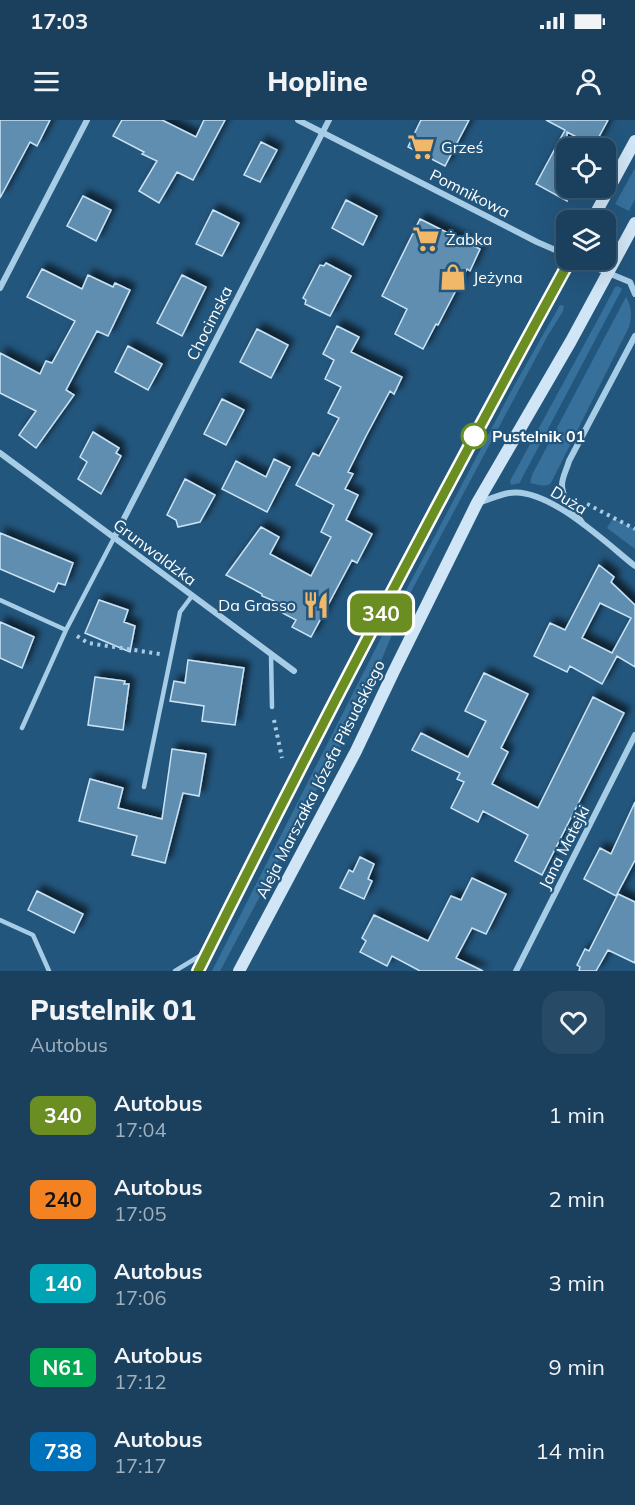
<!DOCTYPE html>
<html lang="pl">
<meta charset="utf-8">
<style>
body{margin:0;font-family:Mulish,sans-serif;background:#274b67;color:#f1f3f6;height:100vh;display:flex;flex-direction:column;font-size:22px;white-space:nowrap}
*{box-sizing:border-box;margin:0}
p{font-size:20px;color:#9fafbc}
.icon{flex:none;width:33px;height:33px;fill:none;stroke:currentColor;stroke-width:2;stroke-linecap:round;stroke-linejoin:round}
.map{position:relative;height:851px;overflow:hidden}
.side{display:flex;flex-direction:column;background:#1a405e;flex:1}
.side>*{flex:none}
.badge{padding:0 12px;border-radius:9px;font-size:21px;line-height:39px}
.controls{position:absolute;left:556px;top:18px;display:grid;gap:12px}
.controls a{display:grid;place-items:center;width:60px;height:60px;border-radius:12px;background:#1a405e;box-shadow:0 6px 24px #0002,0 0 0 2px #385973;font-size:30px}
.map>.badge{position:absolute;translate:-50% -50%;box-shadow:0 0 0 3px #fff}
.round{display:grid;place-items:center;flex:none;width:63px;height:63px;border-radius:18px;background:#274b67}
.head{display:flex;align-items:center;justify-content:space-between;height:102px;padding:0 30px}
h1{font-size:28px;font-weight:800;line-height:45px}
ul{padding:0;list-style:none}
li{display:flex;align-items:center;gap:18px;height:84px;padding:0 30px}
li div{flex:1}
li b{display:block;font-size:22px}
li em{font-style:normal}
li .badge{min-width:66px;font-weight:700;text-align:center}
.status{display:flex;justify-content:space-between;align-items:center;height:42px;padding:0 30px;background:#1a405e;direction:ltr}
.status svg{height:16px;fill:currentColor}
header{display:flex;justify-content:space-between;align-items:center;height:78px;padding:0 30px;background:#1a405e;font-size:27px;font-weight:800}
.map>svg:first-child{display:block}
.green{fill:#36709b}
.building{fill:#5f8eb0;stroke:#cae3f5;stroke-width:1.5;fill-rule:evenodd;filter:url(#shadow)}
.lines{fill:none;stroke-linecap:round;stroke-linejoin:round}
.path{stroke:#a7cce6;stroke-width:4;stroke-dasharray:3 4.5;stroke-linecap:butt}
.service{stroke:#a7cce6;stroke-width:4.5}
.minor{stroke:#a7cce6;stroke-width:6}
.secondary{stroke:#d0e5f5;stroke-width:12}
.line-casing{stroke:#fff;stroke-width:14}
.line{stroke:#6b8e23;stroke-width:9}
.stop-dot{fill:#fff;stroke:#6b8e23;stroke-width:3}
.labels{text-anchor:middle;dominant-baseline:central;stroke-width:4.5;stroke-linejoin:round;paint-order:stroke}
.poi-label{font-size:16px;fill:#fff;stroke:#23567d;text-anchor:start}
.street-label{font-size:16px;fill:#fff;stroke:#23567d}
.stop-label{font-size:16px;font-weight:bold;fill:#fff;stroke:#23567d;text-anchor:start}
</style>
<div class="status"><b>17:03</b><svg viewBox="0 0 49 12"><path d="M0 12V9h3v3zM5 12V6h3v6zM10 12V3h3v9zM15 12V0h3v12zM26 1h20v11H26zM47 4h2v5h-2z"/></svg></div>
<header><svg class="icon" aria-label="menu" viewBox="0 0 24 24"><path d="M4 6h16M4 12h16M4 18h16"/></svg>Hopline<svg class="icon" aria-label="person" viewBox="0 0 24 24"><circle cx="12" cy="8" r="4"/><path d="M4 21q1-7 8-7t8 7"/></svg></header>
<div class="map">
<svg width="635" height="851" viewBox="0 0 635 851">
<defs>
<filter id="shadow"><feDropShadow dx="5.5" dy="-5.5" stdDeviation="3" flood-color="#0009"/></filter>
</defs>
<rect width="100%" height="100%" fill="#23567d"/>
<path class="green" d="M 635,48 L 635,79 L 629,91 L 615,84 Z
M 618,166 L 622,169 L 621,171 L 521,360 L 520,363 L 511,365 L 510,361 L 603,190 L 615,167 Z
M 626,177 C 632,187 632,196 629,207 L 551,363 C 546,368 536,364 530,363 L 532,355 Z
M 560,185 L 564,186 L 563,191 L 547,217 L 404,485 L 366,578 L 220,851 L 212,851 L 383,514 L 515,264 Z
M 613,398 L 635,409 L 635,429 L 607,408 Z"/>
<path class="building" d="M 0,0 L 50,0 L 37,26 L 30,22 L 0,78 Z
M 122,0 L 162,0 L 196,17 L 204,0 L 225,0 L 193,60 L 177,52 L 159,83 L 139,71 L 157,41 L 142,34 L 144,32 L 113,16 Z
M 421,0 L 469,0 L 445,46 L 408,27 Z
M 546,0 L 608,0 L 594,26 L 567,12 L 567,81 L 536,64 L 565,10 Z
M 261,22 L 277,30 L 260,62 L 244,55 Z
M 83,76 L 111,90 L 96,121 L 67,106 Z
M 346,80 L 377,96 L 363,125 L 332,108 Z
M 213,90 L 239,103 L 222,136 L 196,124 Z
M 420,99 L 480,129 L 470,151 L 467,149 L 438,205 L 436,204 L 423,229 L 395,214 L 407,189 L 382,176 Z
M 326,143 L 351,156 L 330,196 L 305,184 L 306,180 L 303,178 L 320,145 L 324,146 Z
M 42,149 L 82,169 L 88,155 L 113,167 L 115,163 L 130,170 L 108,216 L 97,211 L 66,270 L 74,275 L 36,328 L 19,315 L 36,291 L 0,273 L 0,233 L 40,254 L 46,241 L 52,243 L 75,201 L 27,177 Z
M 182,155 L 206,167 L 182,216 L 157,203 Z
M 337,206 L 359,217 L 351,232 L 402,257 L 394,274 L 390,271 L 366,316 L 348,352 L 353,354 L 345,369 L 358,375 L 346,400 L 372,414 L 357,443 L 352,440 L 311,517 L 292,507 L 296,500 L 275,489 L 279,483 L 262,476 L 262,474 L 226,455 L 261,407 L 279,417 L 270,434 L 311,456 L 331,417 L 321,412 L 334,385 L 296,365 L 313,333 L 319,336 L 339,298 L 328,293 L 341,267 L 325,259 L 334,240 L 323,234 Z
M 257,209 L 288,225 L 271,258 L 240,242 Z
M 128,226 L 162,244 L 148,270 L 115,252 Z
M 222,279 L 244,290 L 226,325 L 204,314 Z
M 93,312 L 119,328 L 116,333 L 121,336 L 101,374 L 78,359 L 87,342 L 80,337 Z
M 274,339 L 290,347 L 267,392 L 222,369 L 236,341 L 266,357 Z
M 185,359 L 215,375 L 200,402 L 178,407 L 176,400 L 167,395 Z
M 0,413 L 73,443 L 65,465 L 58,463 L 54,472 L 0,449 Z
M 599,445 L 614,457 L 611,462 L 635,485 L 635,547 L 617,536 L 602,564 L 570,546 L 567,552 L 534,536 L 550,503 L 565,510 ZM 600,483 L 631,498 L 612,533 L 582,518 Z
M 99,480 L 128,490 L 124,502 L 135,506 L 130,532 L 85,513 Z
M 0,502 L 34,517 L 22,548 L 0,538 Z
M 188,540 L 244,548 L 235,605 L 202,601 L 204,586 L 170,581 L 174,561 L 185,563 Z
M 484,553 L 528,574 L 501,628 L 508,632 L 492,664 L 538,688 L 593,577 L 624,593 L 542,755 L 515,741 L 528,715 L 483,691 L 478,702 L 451,688 L 464,662 L 457,659 L 460,653 L 412,630 L 421,613 L 468,637 L 486,601 L 465,591 Z
M 95,557 L 125,561 L 124,564 L 129,564 L 123,610 L 88,605 Z
M 172,629 L 206,634 L 199,676 L 183,673 L 165,743 L 132,735 L 137,716 L 79,701 L 90,659 L 123,668 L 118,688 L 162,699 Z
M 635,682 L 635,740 L 616,776 L 584,759 L 600,728 L 611,734 Z
M 360,737 L 374,744 L 368,759 L 372,761 L 364,779 L 340,768 L 349,750 L 353,752 Z
M 472,758 L 506,774 L 486,814 L 472,808 L 456,838 L 483,851 L 420,851 L 392,836 L 387,846 L 360,832 L 366,821 L 362,818 L 374,795 L 428,821 L 451,776 L 461,780 Z
M 37,771 L 83,794 L 74,813 L 28,790 Z
M 618,774 L 635,782 L 635,843 L 608,830 L 596,851 L 579,851 L 580,847 L 577,845 L 585,829 L 589,831 Z"/>
<g class="lines">
<path class="path" d="M 587,384 L 635,409
M 77,516 L 88,523 L 160,534
M 274,600 L 282,638"/>
<path class="service" d="M 0,480 L 66,510 L 114,418
M 271,534 L 272,587
M 22,608 L 66,510
M 144,667 L 180,492 L 192,476
M 0,800 L 33,815 L 49,851
M 175,851 L 203,834"/>
<path class="minor" d="M 298,0 L 537,122 L 567,135
M 577,140 L 630,162 L 635,174
M 0,168 L 87,0
M 0,333 L 294,551
M 477,383 C 488,380 498,375 509,373 C 547,366 606,423 635,446
M 583,404 C 576,393 562,379 562,365 C 562,357 567,349 569,341 L 635,216
M 114,418 L 329,0
M 516,851 L 635,615"/>
<path class="secondary" d="M 592,100 L 635,21
M 198,851 C 317,611 442,374 570,140
M 239,851 L 356,631 L 394,551 L 477,383 L 571,221 L 635,103"/>
</g>
<g class="lines">
<defs>
<path id="line" d="M 198,851 C 317,611 442,374 570,140"/>
</defs>
<use href="#line" class="line-casing"/>
<use href="#line" class="line"/>
</g>
<defs>
<symbol id="supermarket-bare" viewBox="-9 -9 18 18"><path d="M-6-5.5h2.5l.6 2H6L4.5 2H-2.5L-4.4-4H-6ZM-1.5 3.2a1.3 1.3 0 1 0 .1 0ZM3 3.2a1.3 1.3 0 1 0 .1 0Z" fill="#f1b869" stroke="#23567d" stroke-width="2.5" paint-order="stroke"/></symbol>
<symbol id="shop-bare" viewBox="-9 -9 18 18"><path d="M-5-2.5h2.3a2.7 3.5 0 0 1 5.4 0H5L5.5 6h-11ZM-1.5-2.5h3a1.5 2.3 0 0 0-3 0Z" fill="#f1b869" stroke="#23567d" stroke-width="2.5" paint-order="stroke"/></symbol>
<symbol id="restaurant-bare" viewBox="-9 -9 18 18"><path d="M-5-6h1v4h1v-4h1v4h1v-4h1v5L-1.5 .5V6h-2V.5L-5-1ZM5-6V6H3V1.5H1.5Q1.5-4 5-6Z" fill="#f1b869" stroke="#23567d" stroke-width="2.5" paint-order="stroke"/></symbol>
</defs>
<g fill-rule="evenodd">
<use href="#supermarket-bare" x="402" y="8" width="38" height="38"/>
<use href="#supermarket-bare" x="407" y="100" width="38" height="38"/>
<use href="#shop-bare" x="434" y="138" width="38" height="38"/>
<use href="#restaurant-bare" x="297" y="466" width="38" height="38"/>
</g>
<circle class="stop-dot" cx="474" cy="316" r="12"/>
<g class="labels">
<g class="poi-label">
<text x="441" y="27">Grześ</text>
<text x="446" y="119">Żabka</text>
<text x="473" y="157">Jeżyna</text>
<text x="296" y="485" text-anchor="end">Da Grasso</text>
</g>
<g class="street-label">
<text transform="translate(470 73) rotate(27)">Pomnikowa</text>
<text transform="translate(209 203) rotate(-63)">Chocimska</text>
<text transform="translate(569 380) rotate(31)">Duża</text>
<text transform="translate(155 432) rotate(37)">Grunwaldzka</text>
<text transform="translate(320 659) rotate(-63)">Aleja Marszałka Józefa Piłsudskiego</text>
<text transform="translate(564 727) rotate(-63)">Jana Matejki</text>
</g>
<g class="stop-label">
<text x="492" y="316">Pustelnik 01</text>
</g>
</g>
</svg>
<div class="controls">
<a><svg class="icon" aria-label="locate" viewBox="0 0 24 24"><circle cx="12" cy="12" r="6"/><path d="M12 2v4M12 18v4M2 12h4M18 12h4"/></svg></a>
<a><svg class="icon" aria-label="layers" viewBox="0 0 24 24"><path d="M12 4l9 5-9 5-9-5zM3 14l9 5 9-5"/></svg></a>
</div>
<b class="badge" style="left:381px;top:493px;background:#6b8e23;color:#fff">340</b>
</div>
<section class="side">
<div class="head"><div><h1>Pustelnik 01</h1><p>Autobus</p></div><a class="round"><svg class="icon" aria-label="heart" viewBox="0 0 24 24"><path d="M12 20l-8-8c-3-5 5-10 8-4 3-6 11-1 8 4z"/></svg></a></div>
<ul>
<li><span class="badge" style="background:#6b8e23;color:#fff">340</span><div><b>Autobus</b><p>17:04</p></div><em>1 min</em></li>
<li><span class="badge" style="background:#f58220;color:#111">240</span><div><b>Autobus</b><p>17:05</p></div><em>2 min</em></li>
<li><span class="badge" style="background:#00a3b4;color:#fff">140</span><div><b>Autobus</b><p>17:06</p></div><em>3 min</em></li>
<li><span class="badge" style="background:#00a651;color:#fff">N61</span><div><b>Autobus</b><p>17:12</p></div><em>9 min</em></li>
<li><span class="badge" style="background:#0072bc;color:#fff">738</span><div><b>Autobus</b><p>17:17</p></div><em>14 min</em></li>
</ul>
</section>
